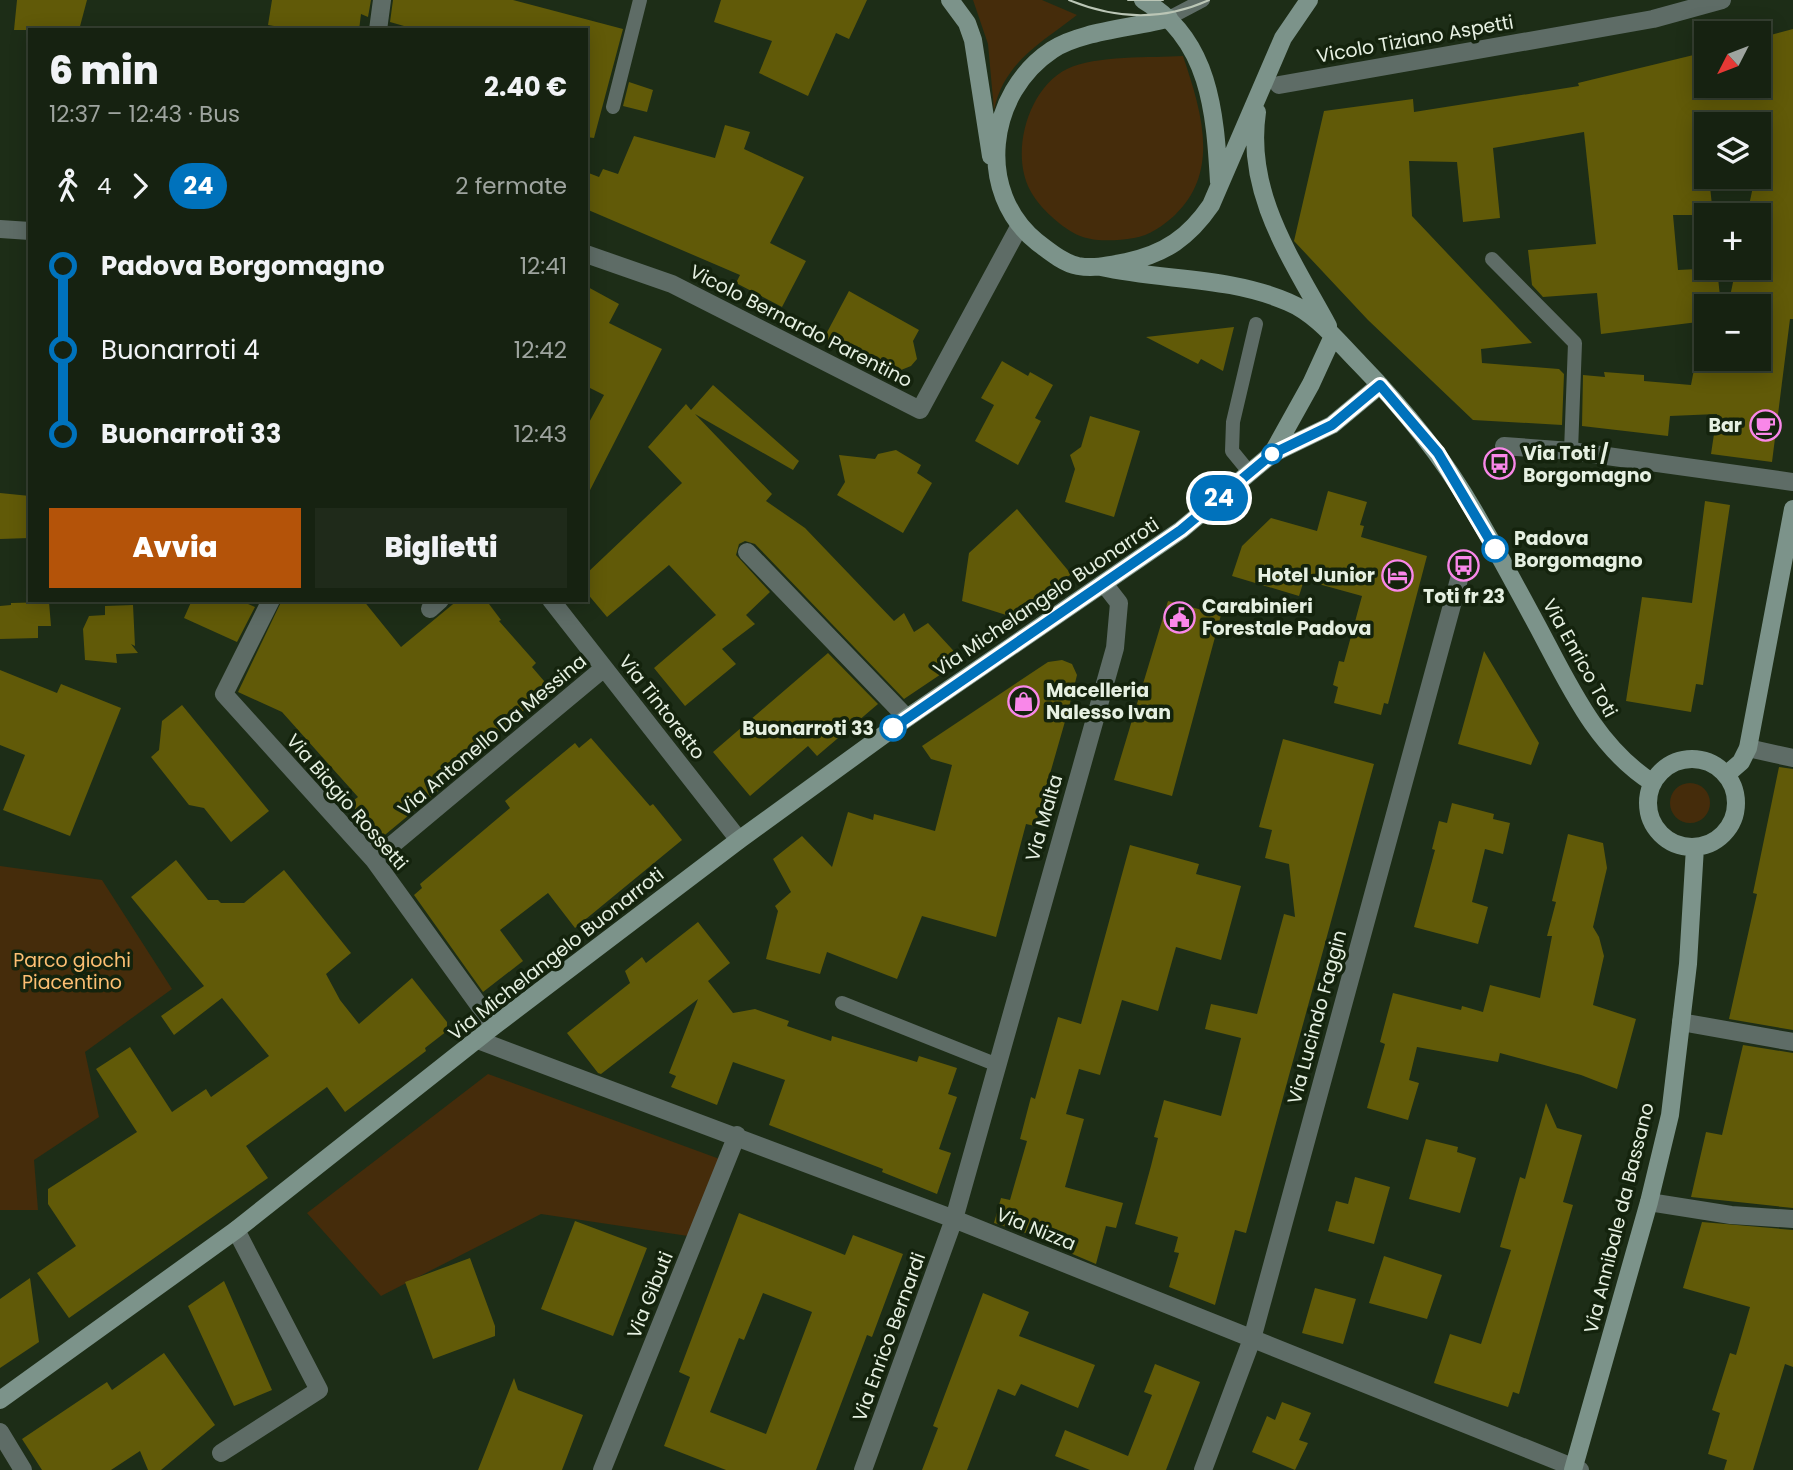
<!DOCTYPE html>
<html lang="it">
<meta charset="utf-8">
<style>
body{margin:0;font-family:Poppins,sans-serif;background:#1f2a1a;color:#f1f3f6;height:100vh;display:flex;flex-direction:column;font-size:26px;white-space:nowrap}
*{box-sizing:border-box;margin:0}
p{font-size:23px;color:#9ea49f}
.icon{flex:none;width:38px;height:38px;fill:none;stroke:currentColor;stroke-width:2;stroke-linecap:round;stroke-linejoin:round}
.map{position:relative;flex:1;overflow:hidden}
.side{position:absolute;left:28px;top:28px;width:560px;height:574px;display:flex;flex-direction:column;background:#162211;border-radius:0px;box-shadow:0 4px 18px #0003,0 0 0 2px #353f31}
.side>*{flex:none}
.badge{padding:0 14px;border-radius:23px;font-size:24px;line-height:46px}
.needle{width:46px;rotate:228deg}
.buttons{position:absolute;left:1694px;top:21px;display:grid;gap:14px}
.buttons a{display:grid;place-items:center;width:77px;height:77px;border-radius:0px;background:#162211;box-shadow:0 4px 18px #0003,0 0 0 2px #353f31;font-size:35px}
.map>.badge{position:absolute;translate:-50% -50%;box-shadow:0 0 0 4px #fff}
.legs{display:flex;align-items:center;gap:10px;height:77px;padding:0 21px;font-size:23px}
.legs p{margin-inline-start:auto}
.headline{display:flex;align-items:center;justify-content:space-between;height:119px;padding:0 21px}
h1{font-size:38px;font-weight:800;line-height:52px}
.action{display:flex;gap:14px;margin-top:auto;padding:14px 21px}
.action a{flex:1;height:80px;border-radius:0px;background:#b45309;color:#fff;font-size:28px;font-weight:800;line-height:80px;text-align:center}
.action a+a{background:#1f2a1a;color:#f1f3f6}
ul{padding:0 21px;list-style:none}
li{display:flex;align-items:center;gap:24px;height:84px;font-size:26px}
li i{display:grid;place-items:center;width:10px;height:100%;margin:0 9px;background:currentColor}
li i::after{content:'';width:18px;height:18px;margin:-9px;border:5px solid;border-radius:50%;background:#162211}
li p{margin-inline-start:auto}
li:first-child i{background:linear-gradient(#0000 50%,currentColor 0)}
li:last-child i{background:linear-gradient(currentColor 50%,#0000 0)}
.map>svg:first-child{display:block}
.green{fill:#452c0b}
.building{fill:#615a08;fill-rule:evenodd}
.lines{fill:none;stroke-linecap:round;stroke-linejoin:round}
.lane{stroke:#5e6c66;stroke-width:14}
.street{stroke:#5e6c66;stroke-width:18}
.secondary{stroke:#7c938a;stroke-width:18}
.tram{stroke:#bbc6b6;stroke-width:2}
.line-1-casing{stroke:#fff;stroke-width:16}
.line-1{stroke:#0072bc;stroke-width:10}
.stop-1-dot{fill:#fff;stroke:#0072bc;stroke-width:3.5}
.labels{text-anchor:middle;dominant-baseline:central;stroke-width:7;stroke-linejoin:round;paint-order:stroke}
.street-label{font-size:19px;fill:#e6f0e2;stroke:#14230d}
.poi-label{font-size:19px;font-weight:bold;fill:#e6f0e2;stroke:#14230d;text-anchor:start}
.stop-label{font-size:19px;font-weight:bold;fill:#e6f0e2;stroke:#14230d;text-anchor:start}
.park-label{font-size:19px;fill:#fdbf73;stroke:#14230d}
</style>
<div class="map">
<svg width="1793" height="1470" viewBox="0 0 1793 1470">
<rect width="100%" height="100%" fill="#1d2d17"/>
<path class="green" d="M 973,0 L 1042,0 L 1077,15 C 1041,43 1004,62 994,110 L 988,44 Z
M 1183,56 C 1201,110 1221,171 1175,215 C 1164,225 1149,236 1134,238 C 1114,241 1090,243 1072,232 C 1057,223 1038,206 1030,190 C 1010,153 1028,88 1067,69 C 1096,55 1151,58 1183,56 Z
M1670 803a20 20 0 1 1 40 0a20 20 0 1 1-40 0Z
M 0,866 L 102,880 L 172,989 L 85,1052 L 99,1117 L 34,1160 L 38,1210 L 0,1210 Z
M 488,1074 L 725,1161 L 688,1236 L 541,1214 L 381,1296 L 307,1213 Z"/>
<path class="building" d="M 17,0 L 87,0 L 79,30 L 14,30 Z
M 272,0 L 371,0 L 368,17 L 361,14 L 359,30 L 298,30 L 268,25 Z
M 393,0 L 513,0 L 623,29 L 594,138 L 586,137 L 586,30 L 418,30 L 390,22 Z
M 721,0 L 867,0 L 849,39 L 836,33 L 808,96 L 759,73 L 772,41 L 714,22 Z
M 1793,29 L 1793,319 L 1790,319 L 1772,462 L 1711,454 L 1717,414 L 1670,416 L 1668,436 L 1582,426 L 1583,375 L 1605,377 L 1604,372 L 1644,375 L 1644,381 L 1691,385 L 1696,359 L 1759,359 L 1759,306 L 1728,306 L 1736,268 L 1759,268 L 1759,215 L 1747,215 L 1755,177 L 1759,177 L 1759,124 L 1706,124 L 1706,177 L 1709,177 L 1713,215 L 1673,215 L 1678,270 L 1717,268 L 1721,306 L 1706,306 L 1706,321 L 1601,334 L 1597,293 L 1543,297 L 1532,285 L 1528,250 L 1596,244 L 1584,132 L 1493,148 L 1500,218 L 1463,222 L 1457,162 L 1409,161 L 1412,216 L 1532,343 L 1481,349 L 1482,363 L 1559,369 L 1564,374 L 1562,425 L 1473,420 L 1368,320 L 1294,241 L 1324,111 L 1413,99 L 1414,112 L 1579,86 L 1578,83 L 1706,52 L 1706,86 L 1759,86 L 1759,38 Z
M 629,82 L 653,90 L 647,112 L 623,106 Z
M 725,125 L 750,132 L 744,149 L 804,177 L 770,243 L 806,261 L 782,307 L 736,283 L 740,275 L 586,209 L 586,172 L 599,177 L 603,169 L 618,174 L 634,136 L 715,158 Z
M 586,286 L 619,304 L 609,323 L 662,349 L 586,498 L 586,428 L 604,395 L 586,386 Z
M 849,291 L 919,330 L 913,341 L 917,359 L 911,366 L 901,370 L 889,362 L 883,370 L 824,338 Z
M 1234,327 L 1223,371 L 1201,359 L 1198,364 L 1146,337 Z
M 1002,361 L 1028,376 L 1030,372 L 1053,385 L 1035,418 L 1041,421 L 1018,465 L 975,441 L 994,405 L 981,398 Z
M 713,385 L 799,461 L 793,470 L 695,414 L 772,494 L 766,501 L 805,528 L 894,621 L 904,613 L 914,632 L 928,623 L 962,660 L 904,699 L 755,544 L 745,541 L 739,544 L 736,555 L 770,592 L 746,615 L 755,624 L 722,649 L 736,664 L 685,706 L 654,668 L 716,615 L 669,565 L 607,617 L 586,592 L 586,574 L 682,483 L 648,447 L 686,404 L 691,410 Z
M 1090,416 L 1140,431 L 1114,517 L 1065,502 L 1075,469 L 1070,455 L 1081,447 Z
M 896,450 L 921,465 L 917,473 L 932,483 L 903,533 L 837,495 L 845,482 L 839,455 L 875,459 L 878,454 Z
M 1328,491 L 1367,502 L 1360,525 L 1364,526 L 1361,537 L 1427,556 L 1388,704 L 1384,703 L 1381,715 L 1334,703 L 1338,687 L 1333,685 L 1339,661 L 1344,662 L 1362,596 L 1304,580 L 1299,596 L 1232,576 L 1242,546 L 1271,518 L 1317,531 Z
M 0,493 L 30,496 L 30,538 L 0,539 Z
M 1705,501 L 1730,505 L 1703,685 L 1696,684 L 1691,712 L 1626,701 L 1642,597 L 1692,603 Z
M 1017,509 L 1071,574 L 1022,620 L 962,601 L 969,553 Z
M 192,600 L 239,600 L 255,607 L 237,642 L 184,618 Z
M 282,600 L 363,600 L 401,647 L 458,600 L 486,600 L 501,620 L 499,621 L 536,663 L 532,667 L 550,688 L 464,762 L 468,766 L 380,839 L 350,803 L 358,797 L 282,712 L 238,692 Z
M 1168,601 L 1221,615 L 1172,796 L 1114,780 Z
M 49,602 L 51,626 L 38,626 L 38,638 L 0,639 L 0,606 L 11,605 L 11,603 Z
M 133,605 L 135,646 L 131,644 L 138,653 L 116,654 L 117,663 L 85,660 L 83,629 L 89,616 L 105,615 L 105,606 Z
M 1484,651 L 1539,743 L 1531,765 L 1458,744 Z
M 828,653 L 878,704 L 817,756 L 808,746 L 750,796 L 713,752 Z
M 1062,660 L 1072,664 L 1077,675 L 1068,711 L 1035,826 L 1026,824 L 996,937 L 922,916 L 897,979 L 827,952 L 820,974 L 766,959 L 778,911 L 775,906 L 791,892 L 773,859 L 802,836 L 832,867 L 848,812 L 873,820 L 874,814 L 935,831 L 952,765 L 931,759 L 922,746 L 1048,662 Z
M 0,670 L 57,693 L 61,684 L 121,708 L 70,836 L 3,810 L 25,755 L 0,745 Z
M 182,705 L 269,811 L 231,842 L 204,808 L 189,805 L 151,757 L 159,750 L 162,721 Z
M 591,738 L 650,806 L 653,804 L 682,840 L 575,928 L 548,893 L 500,930 L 523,961 L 483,992 L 414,895 L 422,888 L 420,884 L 510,808 L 505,801 L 575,743 L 579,748 Z
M 1283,739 L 1374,764 L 1246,1233 L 1235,1230 L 1215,1305 L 1169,1287 L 1179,1253 L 1174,1252 L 1178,1237 L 1135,1224 L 1151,1166 L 1158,1138 L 1154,1137 L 1164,1100 L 1221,1116 L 1241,1038 L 1205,1029 L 1211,1004 L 1257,1014 L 1284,914 L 1295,917 L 1289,864 L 1265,858 L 1272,830 L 1259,827 Z
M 1779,767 L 1793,769 L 1793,1030 L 1729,1019 L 1757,894 L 1753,893 Z
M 1452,803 L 1494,814 L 1493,819 L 1510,823 L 1503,854 L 1485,849 L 1472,902 L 1488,907 L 1478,944 L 1414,927 L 1435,850 L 1432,849 L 1439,821 L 1447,823 Z
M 1568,834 L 1603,843 L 1607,868 L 1593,927 L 1599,937 L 1604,956 L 1593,1005 L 1636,1019 L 1617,1089 L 1581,1075 L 1500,1053 L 1498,1062 L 1417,1047 L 1409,1080 L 1419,1083 L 1408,1120 L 1367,1108 L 1385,1044 L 1380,1042 L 1393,993 L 1461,1010 L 1462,1006 L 1483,1012 L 1490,985 L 1540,998 L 1552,936 L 1547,936 L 1556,902 L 1552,901 Z
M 1130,845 L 1199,864 L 1196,874 L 1241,886 L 1221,960 L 1176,947 L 1158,1011 L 1122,1000 L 1100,1075 L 1079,1069 L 1066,1114 L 1084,1119 L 1065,1187 L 1123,1203 L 1116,1228 L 1106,1226 L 1096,1264 L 1063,1250 L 1064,1245 L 994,1223 L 1001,1198 L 1010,1200 L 1027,1141 L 1020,1139 L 1031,1097 L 1035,1099 L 1058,1017 L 1081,1024 Z
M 176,860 L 208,900 L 218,900 L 221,903 L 244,903 L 284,870 L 351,953 L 326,974 L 340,1000 L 359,1024 L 412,978 L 447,1022 L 447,1031 L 425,1048 L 426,1051 L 345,1112 L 327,1087 L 246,1146 L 268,1178 L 69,1318 L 37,1273 L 76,1246 L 48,1204 L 48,1189 L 137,1132 L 96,1069 L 130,1047 L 172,1112 L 206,1089 L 211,1097 L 269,1056 L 222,998 L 174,1035 L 161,1016 L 204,986 L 131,897 Z
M 698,922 L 730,963 L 708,981 L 733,1013 L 755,1009 L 789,1021 L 787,1026 L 831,1041 L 832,1036 L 917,1062 L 919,1056 L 957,1068 L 948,1094 L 957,1097 L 939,1149 L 951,1153 L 937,1194 L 882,1172 L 883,1169 L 769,1125 L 785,1080 L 733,1062 L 717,1105 L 671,1087 L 676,1076 L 669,1073 L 698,999 L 601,1074 L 598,1073 L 567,1033 L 630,983 L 625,971 L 642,957 L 646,963 Z
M 1743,1045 L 1793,1053 L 1793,1208 L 1691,1197 L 1706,1132 L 1722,1135 Z
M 1546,1103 L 1557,1128 L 1582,1135 L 1563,1202 L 1573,1205 L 1519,1394 L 1513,1392 L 1508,1407 L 1434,1383 L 1450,1334 L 1481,1344 L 1511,1250 L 1500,1247 L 1520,1177 L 1525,1179 Z
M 1426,1139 L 1458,1147 L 1457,1152 L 1476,1158 L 1460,1213 L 1409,1199 Z
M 1355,1177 L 1390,1187 L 1374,1244 L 1328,1231 L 1336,1201 L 1348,1204 Z
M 739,1213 L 845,1255 L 853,1235 L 903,1254 L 872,1337 L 867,1335 L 816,1470 L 726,1470 L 664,1446 L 690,1377 L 679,1372 ZM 763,1293 L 812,1312 L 766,1434 L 710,1412 L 739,1338 L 744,1340 Z
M 575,1221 L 647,1248 L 613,1336 L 541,1309 Z
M 1702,1222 L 1793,1230 L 1793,1367 L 1785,1364 L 1753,1470 L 1724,1470 L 1727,1460 L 1708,1454 L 1720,1413 L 1712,1410 L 1730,1353 L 1736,1355 L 1750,1307 L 1683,1288 Z
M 1384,1256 L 1442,1275 L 1427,1319 L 1369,1303 Z
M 470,1258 L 495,1326 L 495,1336 L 433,1359 L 405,1282 Z
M 30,1278 L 39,1342 L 0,1368 L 0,1299 Z
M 224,1281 L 272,1390 L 234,1406 L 188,1306 Z
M 1315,1288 L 1356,1299 L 1343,1344 L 1302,1333 Z
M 983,1293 L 1029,1312 L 1019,1336 L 1095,1365 L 1078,1408 L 1021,1384 L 1015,1396 L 998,1389 L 967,1470 L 922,1470 L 938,1428 L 933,1426 Z
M 164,1353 L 215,1425 L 161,1470 L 148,1470 L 140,1451 L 111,1470 L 42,1470 L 22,1439 L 107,1382 L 112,1390 Z
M 1155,1364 L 1200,1382 L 1166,1470 L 1090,1470 L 1055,1456 L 1065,1430 L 1128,1456 L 1152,1395 L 1144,1392 Z
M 514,1378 L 518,1390 L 583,1415 L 562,1470 L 478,1470 Z
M 1282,1402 L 1311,1413 L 1299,1440 L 1308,1443 L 1295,1470 L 1252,1452 L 1267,1416 L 1275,1420 Z"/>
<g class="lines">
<path class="lane" d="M 1169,18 L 1203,0
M 613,107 L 640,0
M 1492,259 L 1575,343 L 1571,451
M 1250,473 L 1232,451 L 1233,422 L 1256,324
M 842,1003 L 995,1064"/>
<path class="street" d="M 378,30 L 382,0
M 1279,85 L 1653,19 L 1722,0
M 0,229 L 30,231
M 586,254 L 672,284 L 920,410 L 1019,227
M 1504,446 L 1571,451 L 1793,482
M 747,552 L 907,718
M 271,600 L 224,694 L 374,860 L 494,1026
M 551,600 L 739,840
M 430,609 L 440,600
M 1748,748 L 1793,758
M 374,860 L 604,668
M 1681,1022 L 1793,1042
M 478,1040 L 954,1219 L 1580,1470
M 1649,1202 L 1731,1215 L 1793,1219
M 0,1432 L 23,1470
M 221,1453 L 319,1390 L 236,1230
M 602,1470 L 737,1135
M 863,1470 L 954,1219 L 1115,648 L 1119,603 L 1105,585
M 1203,1470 L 1252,1339 L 1461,572"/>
<path class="secondary" d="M 950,0 L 967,23 L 973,40 L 991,156
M 1143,0 C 1210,39 1215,112 1219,182
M 1169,18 C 1135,28 1080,31 1052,50 C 987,93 975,192 1037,242 C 1049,251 1063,263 1078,266 C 1095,269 1110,265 1126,262 C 1165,254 1189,237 1211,205 L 1283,38 L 1309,0
M 1257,112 C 1245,193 1291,258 1328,326
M 1101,267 C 1164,281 1228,276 1288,302 C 1317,314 1339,343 1360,364 C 1404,409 1443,457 1474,511 C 1496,549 1517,588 1538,627 C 1569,685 1596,747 1653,783
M 1272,454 L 1311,384 L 1333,336
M1648 803a44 44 0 1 1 88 0a44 44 0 1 1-88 0Z
M 1726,775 L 1741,762 L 1748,748 L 1793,509
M 0,1400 L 236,1230 L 494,1026 L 739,840 L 907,718 L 1181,530 L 1272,454 L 1332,425 L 1380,385
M 1573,1470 L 1649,1202 L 1670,1115 L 1688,964 L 1695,847"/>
<path class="tram" d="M 1069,0 C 1115,19 1163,21 1209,0
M 1128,0 L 1163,0"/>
</g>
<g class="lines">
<defs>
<path id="line-1" d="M 893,728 L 1181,530 L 1272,454 L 1332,425 L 1380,385 L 1438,453 L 1495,549"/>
</defs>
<use href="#line-1" class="line-1-casing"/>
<use href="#line-1" class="line-1"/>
</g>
<defs>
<symbol id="cafe-ring" viewBox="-11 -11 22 22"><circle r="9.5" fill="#14230d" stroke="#f987e9" stroke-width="1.5"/><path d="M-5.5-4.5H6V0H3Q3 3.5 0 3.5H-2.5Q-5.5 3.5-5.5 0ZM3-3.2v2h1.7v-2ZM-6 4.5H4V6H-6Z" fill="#f987e9"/></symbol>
<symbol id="bus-ring" viewBox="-11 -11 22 22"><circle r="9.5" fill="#14230d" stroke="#f987e9" stroke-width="1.5"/><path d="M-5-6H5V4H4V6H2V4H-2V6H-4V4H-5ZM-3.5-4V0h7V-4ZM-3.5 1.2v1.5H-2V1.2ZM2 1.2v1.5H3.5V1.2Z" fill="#f987e9"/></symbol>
<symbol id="hotel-ring" viewBox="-11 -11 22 22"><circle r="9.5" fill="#14230d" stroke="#f987e9" stroke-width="1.5"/><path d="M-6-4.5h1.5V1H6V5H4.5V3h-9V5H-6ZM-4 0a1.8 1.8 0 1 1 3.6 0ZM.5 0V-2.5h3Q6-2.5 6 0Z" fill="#f987e9"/></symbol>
<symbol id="civic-ring" viewBox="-11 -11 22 22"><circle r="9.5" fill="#14230d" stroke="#f987e9" stroke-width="1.5"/><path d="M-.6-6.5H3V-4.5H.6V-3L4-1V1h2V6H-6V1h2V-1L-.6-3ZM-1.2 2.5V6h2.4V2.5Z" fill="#f987e9"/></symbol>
<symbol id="shop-ring" viewBox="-11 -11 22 22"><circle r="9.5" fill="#14230d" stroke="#f987e9" stroke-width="1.5"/><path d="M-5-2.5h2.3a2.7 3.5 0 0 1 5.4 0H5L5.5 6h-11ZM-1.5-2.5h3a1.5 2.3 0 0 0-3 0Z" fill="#f987e9"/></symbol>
</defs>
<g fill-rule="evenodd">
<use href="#cafe-ring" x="1748" y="408" width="35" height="35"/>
<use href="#bus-ring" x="1482" y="446" width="35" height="35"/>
<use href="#bus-ring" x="1446" y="548" width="35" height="35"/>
<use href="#hotel-ring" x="1380" y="558" width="35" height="35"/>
<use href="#civic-ring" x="1162" y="600" width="35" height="35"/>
<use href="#shop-ring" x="1006" y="684" width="35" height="35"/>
</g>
<g class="stop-1-dot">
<circle cx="1272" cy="454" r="9"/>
<circle cx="1495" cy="549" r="12"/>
<circle cx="893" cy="728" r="12"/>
</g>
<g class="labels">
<g class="street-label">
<text transform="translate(1415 39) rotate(-10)">Vicolo Tiziano Aspetti</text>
<text transform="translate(801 326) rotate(27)">Vicolo Bernardo Parentino</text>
<text transform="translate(1046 597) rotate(-34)">Via Michelangelo Buonarroti</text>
<text transform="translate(1580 658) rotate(61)">Via Enrico Toti</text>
<text transform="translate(662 707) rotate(52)">Via Tintoretto</text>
<text transform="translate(492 735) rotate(-40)">Via Antonello Da Messina</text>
<text transform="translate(347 802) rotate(49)">Via Biagio Rossetti</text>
<text transform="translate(1044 818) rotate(-74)">Via Malta</text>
<text transform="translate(556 954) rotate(-38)">Via Michelangelo Buonarroti</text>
<text transform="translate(1317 1017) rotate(-75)">Via Lucindo Faggin</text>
<text transform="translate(1619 1218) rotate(-76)">Via Annibale da Bassano</text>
<text transform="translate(1036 1229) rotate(22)">Via Nizza</text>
<text transform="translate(650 1295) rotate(-68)">Via Gibuti</text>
<text transform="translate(889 1337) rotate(-70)">Via Enrico Bernardi</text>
</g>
<g class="poi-label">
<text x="1742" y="425" text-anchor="end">Bar</text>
<text x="1523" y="453">Via Toti /<tspan x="1523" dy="22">Borgomagno</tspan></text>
<text x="1375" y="575" text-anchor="end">Hotel Junior</text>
<text x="1464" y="596" text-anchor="middle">Toti fr 23</text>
<text x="1202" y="606">Carabinieri<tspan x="1202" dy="22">Forestale Padova</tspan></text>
<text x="1046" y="690">Macelleria<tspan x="1046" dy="22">Nalesso Ivan</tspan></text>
</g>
<g class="stop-label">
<text x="1514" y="538">Padova<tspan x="1514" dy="22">Borgomagno</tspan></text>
<text x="874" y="728" text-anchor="end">Buonarroti 33</text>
</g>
<g class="park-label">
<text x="72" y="960">Parco giochi<tspan x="72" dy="22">Piacentino</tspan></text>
</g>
</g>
</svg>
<div class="buttons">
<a><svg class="needle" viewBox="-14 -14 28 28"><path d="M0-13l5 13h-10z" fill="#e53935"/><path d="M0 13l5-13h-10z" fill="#9ea49f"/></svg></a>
<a><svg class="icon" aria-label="layers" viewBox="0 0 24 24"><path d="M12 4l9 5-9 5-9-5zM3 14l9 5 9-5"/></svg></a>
<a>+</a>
<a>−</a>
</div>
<b class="badge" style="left:1219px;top:498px;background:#0072bc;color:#fff">24</b>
<section class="side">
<div class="headline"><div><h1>6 min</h1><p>12:37 – 12:43 · Bus</p></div><b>2.40 €</b></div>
<div class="legs"><svg class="icon" aria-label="walk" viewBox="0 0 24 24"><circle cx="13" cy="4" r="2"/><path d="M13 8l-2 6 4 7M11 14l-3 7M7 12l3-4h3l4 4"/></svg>4<svg class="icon" aria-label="forward" viewBox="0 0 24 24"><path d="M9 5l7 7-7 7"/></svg><b class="badge" style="background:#0072bc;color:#fff">24</b><p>2 fermate</p></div>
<ul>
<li><i style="color:#0072bc"></i><b>Padova Borgomagno</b><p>12:41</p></li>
<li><i style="color:#0072bc"></i><span>Buonarroti 4</span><p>12:42</p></li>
<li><i style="color:#0072bc"></i><b>Buonarroti 33</b><p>12:43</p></li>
</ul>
<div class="action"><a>Avvia</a><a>Biglietti</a></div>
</section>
</div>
